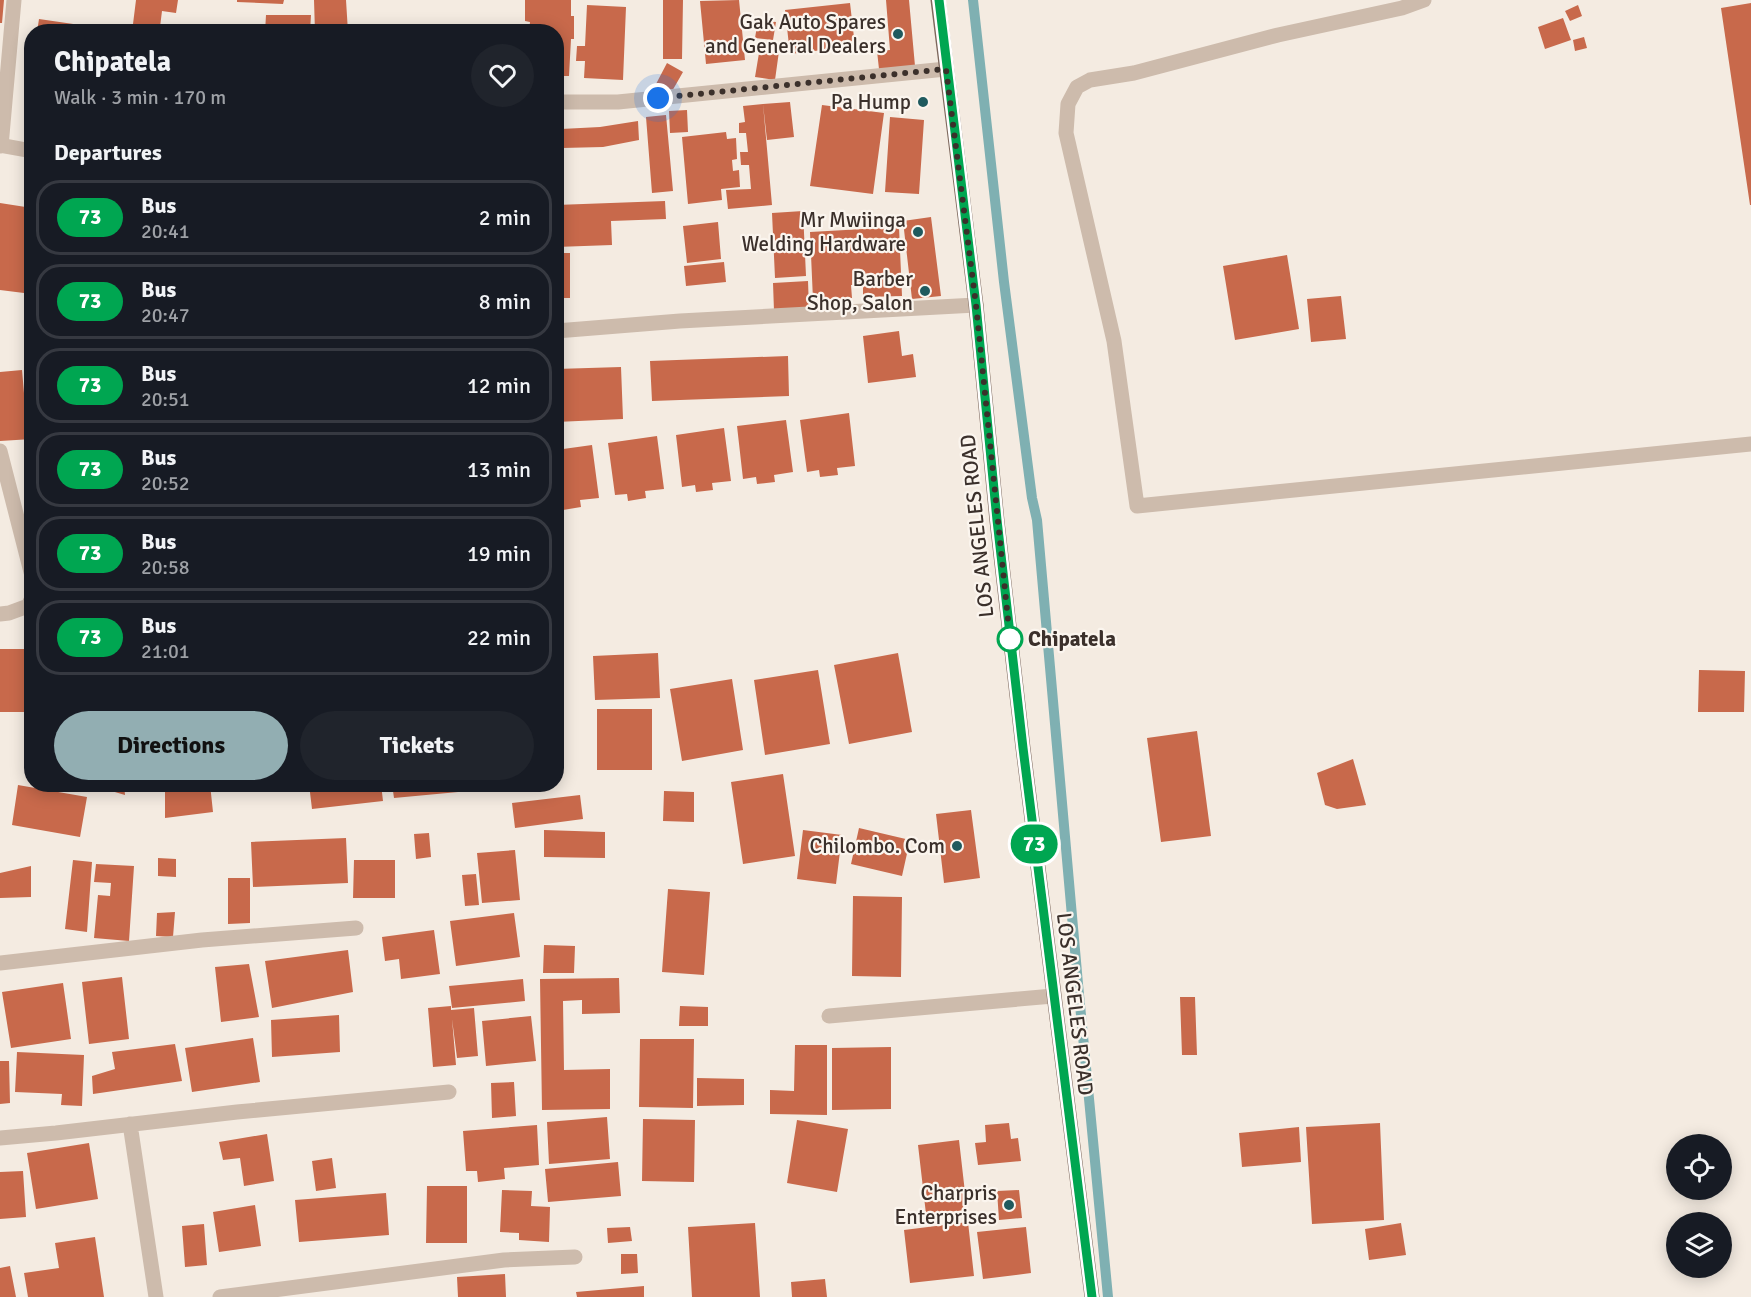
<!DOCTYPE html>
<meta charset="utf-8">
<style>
body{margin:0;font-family:Signika,sans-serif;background:#20242c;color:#f1f3f6;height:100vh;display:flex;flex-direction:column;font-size:22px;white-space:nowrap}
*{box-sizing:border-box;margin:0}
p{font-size:20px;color:#9ea1a6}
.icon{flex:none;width:33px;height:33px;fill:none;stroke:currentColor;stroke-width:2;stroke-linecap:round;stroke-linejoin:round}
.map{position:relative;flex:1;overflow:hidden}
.panel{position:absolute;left:24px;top:24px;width:540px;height:768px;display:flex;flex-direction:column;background:#171b24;border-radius:24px;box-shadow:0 3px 15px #0003}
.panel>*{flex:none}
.badge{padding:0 12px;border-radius:20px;font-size:21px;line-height:39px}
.buttons{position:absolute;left:1666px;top:1134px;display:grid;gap:12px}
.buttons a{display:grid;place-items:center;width:66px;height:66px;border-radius:50%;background:#171b24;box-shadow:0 3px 15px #0003;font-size:30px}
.you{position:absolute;width:30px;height:30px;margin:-15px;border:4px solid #fff;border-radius:50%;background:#1a73e8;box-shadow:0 0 0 9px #1a73e833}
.map>.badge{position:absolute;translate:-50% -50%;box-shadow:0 0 0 3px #fff}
h2{padding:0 30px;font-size:22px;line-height:54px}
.round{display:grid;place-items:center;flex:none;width:63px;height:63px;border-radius:32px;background:#20242c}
.head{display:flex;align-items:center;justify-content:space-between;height:102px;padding:0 30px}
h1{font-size:28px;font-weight:800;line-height:45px}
.cta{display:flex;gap:12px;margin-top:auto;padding:12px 30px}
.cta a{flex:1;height:69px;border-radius:36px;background:#92aeb2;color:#111;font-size:24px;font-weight:800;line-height:69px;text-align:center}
.cta a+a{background:#20242c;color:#f1f3f6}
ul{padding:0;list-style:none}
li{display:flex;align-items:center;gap:18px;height:75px;margin:0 12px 9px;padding:0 18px;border:3px solid #363941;border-radius:24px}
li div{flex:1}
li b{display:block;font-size:22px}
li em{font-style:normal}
li .badge{min-width:66px;font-weight:700;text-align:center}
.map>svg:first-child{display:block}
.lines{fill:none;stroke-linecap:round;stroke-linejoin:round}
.stream{stroke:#7fb0b2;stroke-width:10}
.building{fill:#c8694b}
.minor{stroke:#cdbbac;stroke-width:15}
.major{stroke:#7d675c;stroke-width:15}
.line-casing{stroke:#fff;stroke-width:14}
.line{stroke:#00a651;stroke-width:9}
.walk{stroke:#3b302b;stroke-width:6;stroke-dasharray:0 10.8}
.poi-dot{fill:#1f5a5e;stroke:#fbf5ee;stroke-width:2}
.stop-dot{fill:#fff;stroke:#00a651;stroke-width:3}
.labels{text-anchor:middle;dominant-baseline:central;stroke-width:4.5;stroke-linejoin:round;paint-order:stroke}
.poi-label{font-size:21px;fill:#3b302b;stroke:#fbf5ee;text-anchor:end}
.street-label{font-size:21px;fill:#3b302b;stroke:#fbf5ee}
.stop-label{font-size:21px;font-weight:bold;fill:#3b302b;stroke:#fbf5ee;text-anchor:start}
</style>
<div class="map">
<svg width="1751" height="1297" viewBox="0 0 1751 1297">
<rect width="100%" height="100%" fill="#f4ebe1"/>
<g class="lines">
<path class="stream" d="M 973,0 L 1004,282 L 1032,498 L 1037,520 L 1078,984 L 1108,1297"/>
</g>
<path class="building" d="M 0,0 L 4,0 L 2,23 L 0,23 Z
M 136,0 L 178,0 L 176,13 L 162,11 L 160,27 L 133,24 Z
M 237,0 L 284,0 L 283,4 L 237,2 Z
M 314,0 L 346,0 L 348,32 L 315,32 Z
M 525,0 L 571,0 L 571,16 L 574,16 L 574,39 L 571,39 L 569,76 L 556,76 L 556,32 L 529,32 L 530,22 L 525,21 Z
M 663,0 L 683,0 L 682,59 L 663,59 Z
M 739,0 L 745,60 L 706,64 L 700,1 Z
M 886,0 L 909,0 L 915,66 L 879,69 L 877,51 L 890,50 Z
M 850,3 L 855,46 L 790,54 L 785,10 Z
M 1751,3 L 1751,205 L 1750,205 L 1721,8 Z
M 587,5 L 626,7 L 623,80 L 584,78 L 585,61 L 576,61 L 577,46 L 585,46 Z
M 1578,5 L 1582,16 L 1570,21 L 1565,11 Z
M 266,15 L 311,15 L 310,32 L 265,32 Z
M 1563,18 L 1571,40 L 1545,49 L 1538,27 Z
M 39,19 L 87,26 L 87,32 L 37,32 Z
M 758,20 L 776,22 L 773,40 L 755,38 Z
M 90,27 L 110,30 L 110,32 L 90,32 Z
M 1584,37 L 1587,48 L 1575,51 L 1573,40 Z
M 761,41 L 780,44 L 775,80 L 755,77 Z
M 667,63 L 683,72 L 671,93 L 656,84 Z
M 790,102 L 794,137 L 767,140 L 763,104 Z
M 763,104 L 772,205 L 728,209 L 726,190 L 751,189 L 749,165 L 741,165 L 740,152 L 748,152 L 746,133 L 739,133 L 739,123 L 745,122 L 743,106 Z
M 822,105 L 884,113 L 873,194 L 810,186 Z
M 687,110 L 688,132 L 670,133 L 669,111 Z
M 666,115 L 673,191 L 652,193 L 646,117 Z
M 890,117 L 924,120 L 919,194 L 885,192 Z
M 638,121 L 639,140 L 603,147 L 562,148 L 561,129 L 600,127 Z
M 726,132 L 727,139 L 736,138 L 737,159 L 732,160 L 733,171 L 739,170 L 740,187 L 721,189 L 722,200 L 688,204 L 682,137 Z
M 665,201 L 666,219 L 611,221 L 612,245 L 556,247 L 556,205 Z
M 0,203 L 32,208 L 32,294 L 0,290 Z
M 803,211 L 806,276 L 775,278 L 772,213 Z
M 931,217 L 941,296 L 912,299 L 903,221 Z
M 718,222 L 721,259 L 687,263 L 683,226 Z
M 899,227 L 902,296 L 863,297 L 863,285 L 851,285 L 852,298 L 813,300 L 810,232 Z
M 556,253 L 570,253 L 570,298 L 556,298 Z
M 1287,255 L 1299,329 L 1235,340 L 1223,266 Z
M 724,262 L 726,282 L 686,286 L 684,266 Z
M 808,281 L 809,309 L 774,311 L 773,283 Z
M 1341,296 L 1346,339 L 1311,342 L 1307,299 Z
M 899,331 L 902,356 L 913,354 L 916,377 L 868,383 L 863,336 Z
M 788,356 L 789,396 L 652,401 L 650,361 Z
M 621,367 L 623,419 L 556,422 L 556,369 Z
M 22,370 L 24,393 L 32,392 L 32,439 L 0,441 L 0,372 Z
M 849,413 L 855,466 L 837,468 L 838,475 L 820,477 L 819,470 L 807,472 L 800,420 Z
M 786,420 L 793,472 L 774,475 L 775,482 L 757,484 L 756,477 L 743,479 L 737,426 Z
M 724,428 L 731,481 L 712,483 L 713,490 L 696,492 L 695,485 L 682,487 L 676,435 Z
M 657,436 L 664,489 L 645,491 L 646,498 L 628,501 L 627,494 L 615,495 L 608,443 Z
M 592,445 L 599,498 L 580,500 L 581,507 L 563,510 L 563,503 L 556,504 L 556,450 Z
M 0,649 L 32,649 L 32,712 L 0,712 Z
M 658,653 L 660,698 L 595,700 L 593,656 Z
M 898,653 L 912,732 L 849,744 L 834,665 Z
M 818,670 L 830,744 L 765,755 L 754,680 Z
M 1699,670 L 1745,671 L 1744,712 L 1698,712 Z
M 732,679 L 743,750 L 682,761 L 670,689 Z
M 597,709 L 652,709 L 652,770 L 597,770 Z
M 1197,731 L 1211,836 L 1161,842 L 1147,738 Z
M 1353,759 L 1366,805 L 1337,809 L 1325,805 L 1317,773 Z
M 783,774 L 795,856 L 743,864 L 731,782 Z
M 91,784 L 124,784 L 125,795 L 91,785 Z
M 165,784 L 210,784 L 213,812 L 165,818 Z
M 309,784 L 381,784 L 383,801 L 312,809 Z
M 392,784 L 457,784 L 458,792 L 394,798 Z
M 474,784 L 508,784 L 509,786 L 475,790 Z
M 18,785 L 87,797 L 80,837 L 12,825 Z
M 664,791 L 694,792 L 694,822 L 663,821 Z
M 580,795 L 583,819 L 515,828 L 512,803 Z
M 971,810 L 980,878 L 944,883 L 936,814 Z
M 859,828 L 910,840 L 902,876 L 851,864 Z
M 544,830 L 605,832 L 605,858 L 544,857 Z
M 803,830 L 842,835 L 836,884 L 797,879 Z
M 429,833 L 431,857 L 416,859 L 414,834 Z
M 346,838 L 348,883 L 253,887 L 251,842 Z
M 515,850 L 520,900 L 482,903 L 477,853 Z
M 158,858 L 176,859 L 176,877 L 158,876 Z
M 73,860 L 92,862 L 87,932 L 65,929 Z
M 354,860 L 395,860 L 395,898 L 353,898 Z
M 96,864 L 134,866 L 129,941 L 94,938 L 98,895 L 110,896 L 111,883 L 94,882 Z
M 31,866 L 31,897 L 0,898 L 0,873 Z
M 476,874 L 479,905 L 465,906 L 462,875 Z
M 228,878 L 250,878 L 250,923 L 228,924 Z
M 668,889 L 710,892 L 704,975 L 662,972 Z
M 853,896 L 902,897 L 901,977 L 852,976 Z
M 175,912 L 173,937 L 156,936 L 157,913 Z
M 514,913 L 520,957 L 456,966 L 450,921 Z
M 434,930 L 440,974 L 401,979 L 399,959 L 385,961 L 382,937 Z
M 544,945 L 575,946 L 574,973 L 543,973 Z
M 348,950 L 353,992 L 272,1008 L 265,961 Z
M 249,964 L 259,1017 L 221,1022 L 215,967 Z
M 122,977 L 129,1039 L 89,1044 L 82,982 Z
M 619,978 L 620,1013 L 582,1014 L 582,1000 L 563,1001 L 564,1070 L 610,1069 L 610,1109 L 542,1110 L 540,979 Z
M 523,979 L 525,1001 L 452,1008 L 449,986 Z
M 63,983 L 71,1039 L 11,1048 L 2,992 Z
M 1180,997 L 1195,997 L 1197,1055 L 1182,1055 Z
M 451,1006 L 451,1010 L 474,1008 L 478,1056 L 457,1058 L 452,1019 L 456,1065 L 433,1067 L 428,1008 Z
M 680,1006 L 708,1007 L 708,1026 L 679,1026 Z
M 339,1015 L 340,1052 L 272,1057 L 271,1020 Z
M 531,1016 L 536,1061 L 486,1066 L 482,1021 Z
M 253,1038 L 260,1082 L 192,1092 L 185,1048 Z
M 640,1039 L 694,1039 L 693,1108 L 639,1107 Z
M 175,1044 L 182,1081 L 93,1094 L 92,1076 L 115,1069 L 112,1052 Z
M 795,1045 L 827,1045 L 827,1115 L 770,1114 L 770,1090 L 794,1091 Z
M 891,1047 L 891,1109 L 832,1110 L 832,1048 Z
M 17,1052 L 84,1055 L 82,1106 L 61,1105 L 62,1094 L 15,1092 Z
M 0,1061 L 9,1061 L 10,1103 L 0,1104 Z
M 697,1078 L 744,1079 L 744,1105 L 697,1106 Z
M 514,1082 L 516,1116 L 492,1118 L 491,1083 Z
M 607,1117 L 610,1159 L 549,1164 L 547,1122 Z
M 643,1119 L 695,1120 L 694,1182 L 642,1181 Z
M 797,1120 L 848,1129 L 837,1192 L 787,1183 Z
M 1009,1123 L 1011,1139 L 1018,1138 L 1021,1161 L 978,1165 L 975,1143 L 986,1142 L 985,1125 Z
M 1380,1123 L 1384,1220 L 1312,1224 L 1306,1127 Z
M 537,1125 L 539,1165 L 504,1168 L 505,1179 L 478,1182 L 477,1171 L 466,1171 L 463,1131 Z
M 1299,1127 L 1301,1162 L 1242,1167 L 1239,1133 Z
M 267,1134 L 274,1181 L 244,1186 L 240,1158 L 223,1160 L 219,1142 Z
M 959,1140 L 967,1210 L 926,1214 L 918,1145 Z
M 89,1143 L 98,1199 L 36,1209 L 27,1153 Z
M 332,1158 L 336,1188 L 316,1191 L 312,1161 Z
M 618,1162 L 621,1196 L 548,1202 L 545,1169 Z
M 23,1171 L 26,1217 L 0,1219 L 0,1172 Z
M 427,1186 L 467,1186 L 467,1243 L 426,1243 Z
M 502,1190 L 532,1191 L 531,1206 L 550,1207 L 549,1242 L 519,1240 L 519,1233 L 500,1232 Z
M 1019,1190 L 1022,1218 L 999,1220 L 997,1191 Z
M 386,1193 L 389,1235 L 299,1242 L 295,1200 Z
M 255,1205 L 261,1246 L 219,1252 L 213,1212 Z
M 968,1222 L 974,1276 L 910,1283 L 904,1230 Z
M 755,1223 L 760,1297 L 692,1297 L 688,1227 Z
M 1401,1223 L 1406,1255 L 1369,1260 L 1365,1229 Z
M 204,1224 L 207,1265 L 185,1267 L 182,1226 Z
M 630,1227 L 632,1241 L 608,1243 L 607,1228 Z
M 1026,1227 L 1031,1273 L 983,1279 L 977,1232 Z
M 95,1237 L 104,1297 L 28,1297 L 24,1273 L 59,1268 L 55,1243 Z
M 621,1254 L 637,1254 L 638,1273 L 621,1274 Z
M 10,1266 L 16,1297 L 0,1297 L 0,1268 Z
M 505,1274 L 506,1297 L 458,1297 L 457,1277 Z
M 825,1279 L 827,1297 L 792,1297 L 791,1282 Z
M 644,1286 L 644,1297 L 577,1297 L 576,1292 Z"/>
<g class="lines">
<path class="minor" d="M 1424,0 L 1402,8 L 1278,35 L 1134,73 L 1090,80 L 1077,87 L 1068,104 L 1066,133 L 1114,341 L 1137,506 L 1751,444
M 556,102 L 618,102 L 946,69
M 0,145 L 32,151
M 1,146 L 14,0
M 556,331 L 680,321 L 976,305
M 0,451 L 32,576
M 0,614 L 9,613 L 28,606 L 32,598
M 0,963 L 202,940 L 356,928
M 829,1016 L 1053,996
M 130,1124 L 156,1297
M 0,1138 L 56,1133 L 237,1112 L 449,1092
M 220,1297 L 504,1260 L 575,1257"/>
<path class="major" d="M 938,0 L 976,305 L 997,521 L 1023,748 L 1092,1297"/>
</g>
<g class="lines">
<defs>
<path id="line" d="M 939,0 L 976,305 L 997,520 L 1023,748 L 1092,1297"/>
</defs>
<use href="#line" class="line-casing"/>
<use href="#line" class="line"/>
<path class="walk" d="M 658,98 L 946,69 L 976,305 L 1010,639"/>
</g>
<g class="poi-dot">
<circle cx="898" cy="34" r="6"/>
<circle cx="923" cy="102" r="6"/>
<circle cx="918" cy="232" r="6"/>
<circle cx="925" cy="291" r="6"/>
<circle cx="957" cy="846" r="6"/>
<circle cx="1009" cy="1205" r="6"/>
</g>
<circle class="stop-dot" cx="1010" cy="639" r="12"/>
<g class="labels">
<g class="poi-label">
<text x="886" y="22">Gak Auto Spares<tspan x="886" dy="24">and General Dealers</tspan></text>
<text x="911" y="102">Pa Hump</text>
<text x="906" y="220">Mr Mwiinga<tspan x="906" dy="24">Welding Hardware</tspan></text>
<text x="913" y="279">Barber<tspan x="913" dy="24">Shop, Salon</tspan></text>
<text x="945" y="846">Chilombo. Com</text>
<text x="997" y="1193">Charpris<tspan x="997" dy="24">Enterprises</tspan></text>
</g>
<g class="street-label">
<text transform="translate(977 526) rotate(-96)">LOS ANGELES ROAD</text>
<text transform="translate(1075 1004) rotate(83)">LOS ANGELES ROAD</text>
</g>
<g class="stop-label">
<text x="1028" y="639">Chipatela</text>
</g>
</g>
</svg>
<div class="buttons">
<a><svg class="icon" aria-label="locate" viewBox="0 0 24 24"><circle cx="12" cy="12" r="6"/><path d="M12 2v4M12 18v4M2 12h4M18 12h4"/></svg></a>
<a><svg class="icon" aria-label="layers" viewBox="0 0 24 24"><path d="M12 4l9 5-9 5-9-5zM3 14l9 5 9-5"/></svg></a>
</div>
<div class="you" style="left:658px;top:98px"></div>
<b class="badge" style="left:1034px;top:844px;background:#00a651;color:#fff">73</b>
<section class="panel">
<div class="head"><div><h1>Chipatela</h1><p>Walk · 3 min · 170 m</p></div><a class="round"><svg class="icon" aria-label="heart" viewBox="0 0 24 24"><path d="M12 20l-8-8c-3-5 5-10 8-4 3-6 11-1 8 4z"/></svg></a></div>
<h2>Departures</h2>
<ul>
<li><span class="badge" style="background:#00a651;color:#fff">73</span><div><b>Bus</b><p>20:41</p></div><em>2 min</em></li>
<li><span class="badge" style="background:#00a651;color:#fff">73</span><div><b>Bus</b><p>20:47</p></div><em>8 min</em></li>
<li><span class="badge" style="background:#00a651;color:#fff">73</span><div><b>Bus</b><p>20:51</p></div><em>12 min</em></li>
<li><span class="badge" style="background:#00a651;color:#fff">73</span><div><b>Bus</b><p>20:52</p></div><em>13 min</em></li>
<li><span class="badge" style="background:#00a651;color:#fff">73</span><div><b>Bus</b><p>20:58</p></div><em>19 min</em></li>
<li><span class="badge" style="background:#00a651;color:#fff">73</span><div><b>Bus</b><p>21:01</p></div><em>22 min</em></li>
</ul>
<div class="cta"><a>Directions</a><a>Tickets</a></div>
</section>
</div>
